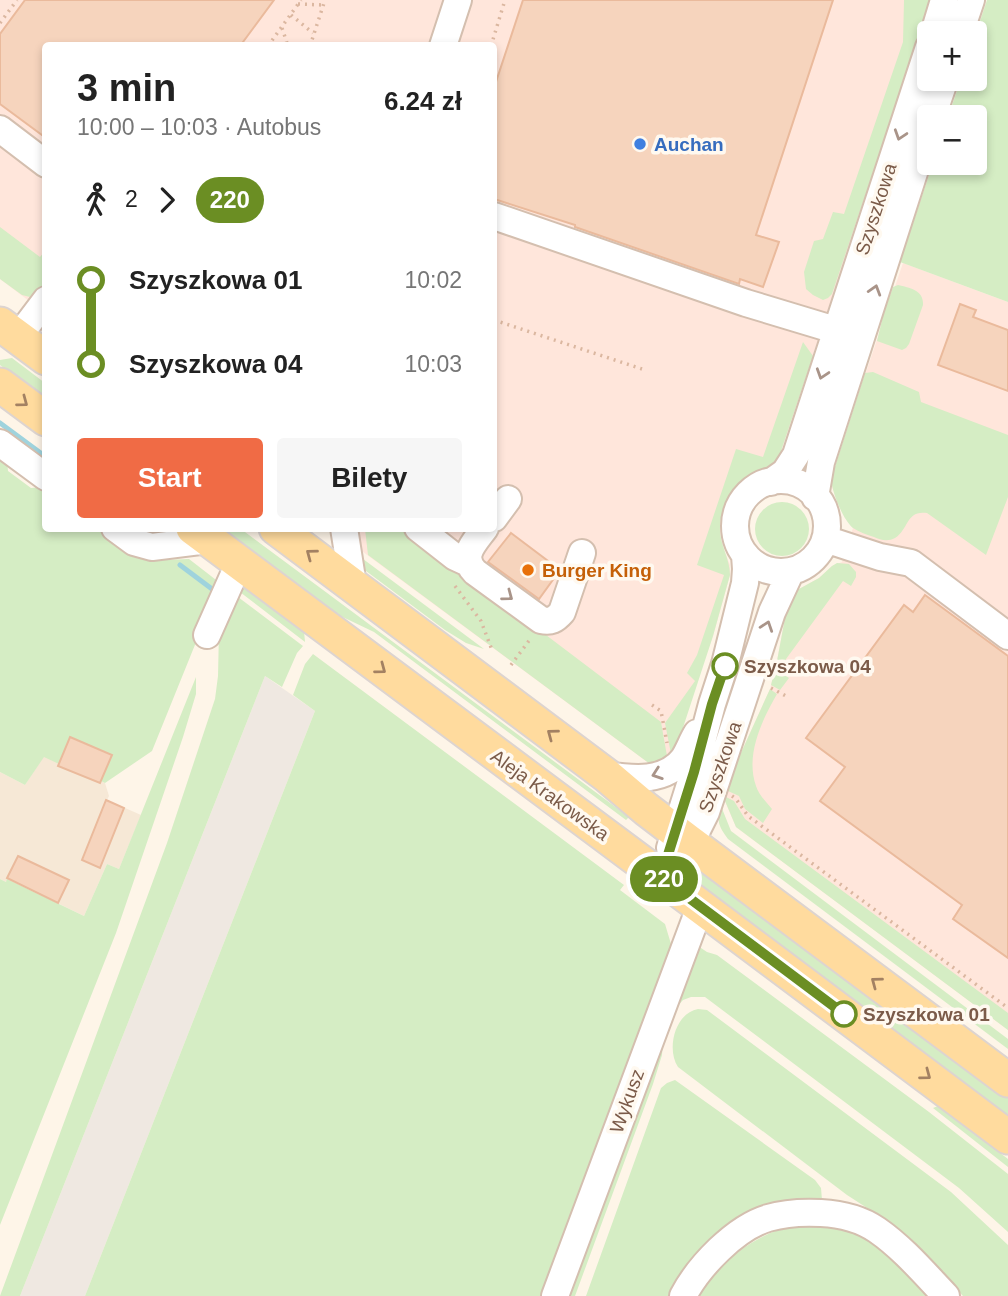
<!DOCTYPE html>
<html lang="pl">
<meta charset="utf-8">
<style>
body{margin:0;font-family:Arial,sans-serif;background:#f6f6f6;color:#222;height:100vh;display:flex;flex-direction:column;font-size:26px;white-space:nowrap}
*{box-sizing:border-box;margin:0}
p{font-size:23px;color:#767676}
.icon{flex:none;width:38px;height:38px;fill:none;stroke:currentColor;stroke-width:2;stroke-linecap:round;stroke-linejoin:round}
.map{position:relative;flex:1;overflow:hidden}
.drawer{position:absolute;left:42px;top:42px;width:455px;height:490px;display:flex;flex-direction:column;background:#fff;border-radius:7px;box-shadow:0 4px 10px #0003}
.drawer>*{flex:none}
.badge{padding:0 14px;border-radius:23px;font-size:24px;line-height:46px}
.controls{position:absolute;left:917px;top:21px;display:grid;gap:14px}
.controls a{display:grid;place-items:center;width:70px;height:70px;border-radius:7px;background:#fff;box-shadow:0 4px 10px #0003;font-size:35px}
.map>.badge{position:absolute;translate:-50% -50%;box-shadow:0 0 0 4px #fff}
.legs{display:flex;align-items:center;gap:10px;height:77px;padding:0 35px;font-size:23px}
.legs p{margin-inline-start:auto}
.summary{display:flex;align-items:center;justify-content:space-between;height:119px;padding:0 35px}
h1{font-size:38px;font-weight:700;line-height:52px}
.button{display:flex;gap:14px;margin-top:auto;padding:14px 35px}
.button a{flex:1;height:80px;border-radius:7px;background:#f06b45;color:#fff;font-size:28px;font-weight:700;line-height:80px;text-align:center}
.button a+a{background:#f6f6f6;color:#222}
ul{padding:0 35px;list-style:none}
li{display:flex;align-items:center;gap:24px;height:84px;font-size:26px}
li i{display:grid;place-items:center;width:10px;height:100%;margin:0 9px;background:currentColor}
li i::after{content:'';width:18px;height:18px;margin:-9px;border:5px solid;border-radius:50%;background:#fff}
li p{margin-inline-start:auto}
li:first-child i{background:linear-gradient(#0000 50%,currentColor 0)}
li:last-child i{background:linear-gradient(currentColor 50%,#0000 0)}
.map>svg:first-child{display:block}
.residential{fill:#f6e8d6}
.commercial{fill:#ffe6db}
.industrial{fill:#efe8e1}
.green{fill:#d5edc4}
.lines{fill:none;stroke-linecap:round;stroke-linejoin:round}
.stream{stroke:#9fd3dd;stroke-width:5}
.building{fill:#f6d4bd;stroke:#eaba9c;stroke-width:2}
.minor-casing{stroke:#d4bfaf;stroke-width:30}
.major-casing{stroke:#ddd4d0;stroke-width:37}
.path{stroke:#dbb7a0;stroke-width:3.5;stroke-dasharray:2 5;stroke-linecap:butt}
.minor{stroke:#fff;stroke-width:26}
.major{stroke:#ffdb9e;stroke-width:33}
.oneway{stroke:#a99489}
.oneway2{stroke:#a38162}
.line-1-casing{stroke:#fff;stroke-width:16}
.line-1{stroke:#6b8e23;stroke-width:10}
.shop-dot{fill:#3f7fe0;stroke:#fff9f0;stroke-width:2.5}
.food-dot{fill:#e8710a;stroke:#fff9f0;stroke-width:2.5}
.stop-1-dot{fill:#fff;stroke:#6b8e23;stroke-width:3.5}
.labels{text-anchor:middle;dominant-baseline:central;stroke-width:7;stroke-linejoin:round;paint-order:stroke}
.shop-label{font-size:19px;font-weight:bold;fill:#366cbe;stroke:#fff9f0;text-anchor:start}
.street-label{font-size:19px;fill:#7b5b49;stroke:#fff9f0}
.food-label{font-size:19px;font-weight:bold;fill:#c56008;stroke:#fff9f0;text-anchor:start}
.stop-label{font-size:19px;font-weight:bold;fill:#7b5b49;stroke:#fff9f0;text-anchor:start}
</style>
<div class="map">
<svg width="1008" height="1296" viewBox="0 0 1008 1296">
<rect width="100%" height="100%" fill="#fef5e8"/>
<path class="residential" d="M 70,737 L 112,755 L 101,781 L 105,783 L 109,796 L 107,800 L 141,815 L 119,869 L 107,864 L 84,916 L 8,879 L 6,882 L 0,879 L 0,772 L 25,785 L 44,756 Z"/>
<path class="commercial" d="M 0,0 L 931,0 L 779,457 L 767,468 L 748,476 L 731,494 L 725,505 L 721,519 L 720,532 L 722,545 L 730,565 L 730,575 L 713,636 L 671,754 L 650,764 L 332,529 L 494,528 L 494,46 L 46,46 L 45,313 L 0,279 Z
M 903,263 L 1008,302 L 1008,1030 L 736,827 L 725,801 L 740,755 L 770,689 L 777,661 L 785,618 L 799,589 L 819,578 L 832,566 L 842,562 L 853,528 L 845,518 L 832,487 L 863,381 Z"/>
<path class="industrial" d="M 265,676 L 315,711 L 85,1296 L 20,1296 Z"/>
<path class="green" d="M 904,0 L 931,0 L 832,294 L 828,298 L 823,300 L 813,295 L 806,289 L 804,272 L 814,241 L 823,239 L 833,212 L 844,214 L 903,42 Z
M 987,0 L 1008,0 L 1008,302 L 900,262 L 933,163 L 975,163 L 975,117 L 948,117 L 961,79 L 975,79 L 975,36 Z
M 0,227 L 40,257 L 45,251 L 45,283 L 34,298 L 22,295 L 0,279 Z
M 898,285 C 910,288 924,290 923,305 L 909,344 L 906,348 L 902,350 L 877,341 L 884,312 L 893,287 Z
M 803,342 L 813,356 L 779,457 C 770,468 763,468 751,475 C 732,486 719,509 720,531 C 721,547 730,559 730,575 L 713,636 L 677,746 L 671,754 L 665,723 L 695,681 L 687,673 L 697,655 L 724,575 L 697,565 L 736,449 L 763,457 Z
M 12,358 L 45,383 L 45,399 L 0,365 L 0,360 Z
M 873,372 L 919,392 L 921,402 L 1008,435 L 1008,497 L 986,555 L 927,513 C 906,510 909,529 895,538 C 888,542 880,540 874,537 C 867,535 859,532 853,528 C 843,520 832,492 831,479 L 865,373 Z
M 0,456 L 7,461 L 8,471 L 31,488 L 42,487 L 45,490 L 46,528 L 97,529 L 123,548 L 160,556 L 162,560 L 189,559 L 220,583 L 152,751 L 105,783 L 101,781 L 112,755 L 70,738 L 59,764 L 44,757 L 25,785 L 0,772 Z
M755 529a27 27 0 1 1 54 0a27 27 0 1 1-54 0Z
M 219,529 L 241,529 L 629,817 L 626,820 L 374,632 L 328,610 Z
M 365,529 L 406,529 L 661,722 L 667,756 L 650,764 L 368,555 Z
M 355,553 L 484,649 L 466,643 L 445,630 L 362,568 Z
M 837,563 L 849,564 L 856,572 L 856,577 L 851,586 L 843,581 L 778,670 L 789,678 L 780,690 L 771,685 L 777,661 L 785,618 L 790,601 L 799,589 L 819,578 L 832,566 Z
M 242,586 L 247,587 L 304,631 L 305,642 L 236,589 Z
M 234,594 L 303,646 L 297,653 L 282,687 L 265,676 L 20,1296 L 0,1296 L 167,843 L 215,699 L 218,676 L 219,631 Z
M 313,654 L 624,885 L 620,890 L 665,924 L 671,944 L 542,1296 L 85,1296 L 315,711 L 293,695 L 305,664 Z
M 196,677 L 196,694 L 183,737 L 116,933 L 0,1225 L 0,879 L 6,882 L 7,879 L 84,916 L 107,864 L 119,869 Z
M 770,689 L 777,694 C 762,720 745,755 756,786 C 759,795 766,802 772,809 L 763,823 L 745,809 L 739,796 L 728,791 L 740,755 Z
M 726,797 L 734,801 L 745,819 L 1008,1013 L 1008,1030 L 736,827 L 725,801 Z
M 721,806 L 731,831 L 1008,1039 L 1008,1049 L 728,839 C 719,827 716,821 721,806 Z
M 686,859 L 1008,1098 L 1008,1119 L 693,882 L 688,876 L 682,860 Z
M 698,946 L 707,952 L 717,955 L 929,1112 L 1008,1174 L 1008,1232 L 959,1188 L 705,997 L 691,997 L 683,1000 L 676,1008 L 663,1040 L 662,1055 L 653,1084 L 575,1296 L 564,1296 Z
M 698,1009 L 707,1010 L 951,1192 L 1008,1245 L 1008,1296 L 963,1296 L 913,1241 L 895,1226 L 847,1195 L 678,1067 C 666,1049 675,1013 698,1009 Z
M 675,1080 L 815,1180 L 821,1188 L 822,1200 L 787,1200 L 760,1207 L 728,1226 L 694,1255 L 670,1296 L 586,1296 L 661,1088 L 667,1083 Z
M 938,1106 L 1008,1159 L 1008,1167 L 933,1108 Z
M 797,1225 C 809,1226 823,1225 835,1228 C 876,1236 907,1270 938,1296 L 698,1296 C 721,1261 755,1233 797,1225 Z"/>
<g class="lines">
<path class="stream" d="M 0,423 L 46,457
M 180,565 L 212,589"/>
</g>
<path class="building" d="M 25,0 L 274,0 L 240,46 L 46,46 L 46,138 L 0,104 L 0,34 Z
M 523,0 L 833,0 L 756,235 L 779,242 L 763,287 L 740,279 L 739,284 L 575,227 L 575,225 L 494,199 L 494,88 Z
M 960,304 L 976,310 L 973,317 L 1008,330 L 1008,391 L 938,365 Z
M 511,533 L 560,570 L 539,599 L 488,562 Z
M 925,595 L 1008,656 L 1008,958 L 953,919 L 962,905 L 820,801 L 845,767 L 806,738 L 904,605 L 913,612 Z
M 70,737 L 112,755 L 100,783 L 58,766 Z
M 106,800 L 124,808 L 100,868 L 82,860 Z
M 18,856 L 69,880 L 58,903 L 7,878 Z"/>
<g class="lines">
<defs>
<path id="minor" d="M 934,33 L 944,0
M 960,33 L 971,0
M 443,46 L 458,0
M 932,117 L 945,79
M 0,129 L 46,164
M 494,216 L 746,303 L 852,335
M 18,337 L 46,300
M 0,443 L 46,477
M735 526a46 46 0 1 1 92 0a46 46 0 1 1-92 0Z
M 771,482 L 785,472 L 796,455 L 929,47
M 815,497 L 821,462 L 929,126
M 494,518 L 508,499
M 115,528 L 134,542 L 152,547 L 208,540
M 344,528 L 353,585
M 418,528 L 455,557 L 468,563
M 485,528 C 475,542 459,556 475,572 L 541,620 C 551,622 555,620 562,612 L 582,553
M 825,539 L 880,557 L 911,563 L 1008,636
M 207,635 L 239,563
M 606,775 C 633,779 665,783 684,758 C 689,750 692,741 697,733
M 670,848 L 694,772 L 712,704 L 725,664 L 745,583 L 746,569 L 745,555
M 661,877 L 697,830 L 706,812 L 772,612 L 791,571
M 555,1296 L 700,907
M 683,1296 C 699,1266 735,1228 768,1218 C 785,1213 803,1212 821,1213 C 840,1214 861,1219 877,1230 C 903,1248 924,1273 946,1296"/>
<path id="major" d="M 0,324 L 46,358
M 0,385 L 46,419
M 193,528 C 465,731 737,933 1008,1137
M 276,528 L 606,775 L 646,809 L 688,841 L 1008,1080"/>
</defs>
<use href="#minor" class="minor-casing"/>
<use href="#major" class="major-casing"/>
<path class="path" d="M 298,4 L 323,5
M 291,15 L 313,33
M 0,23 L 17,0
M 282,28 L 288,46
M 268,46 L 301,0
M 310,46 L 325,0
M 491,46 L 505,0
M 494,320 L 642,369
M 455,586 L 481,621 L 492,650
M 511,665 L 531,638
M 771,688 L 786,696
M 652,705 L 661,711 L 667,743
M 732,796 L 736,799 L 748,816 L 1008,1008"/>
<use href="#minor" class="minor"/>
<use href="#major" class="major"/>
</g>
<defs><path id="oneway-chevron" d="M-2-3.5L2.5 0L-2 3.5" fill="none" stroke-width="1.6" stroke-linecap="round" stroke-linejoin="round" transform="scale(1.75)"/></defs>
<g class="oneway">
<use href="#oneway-chevron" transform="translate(900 135) rotate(108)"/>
<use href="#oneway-chevron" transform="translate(875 290) rotate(-73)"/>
<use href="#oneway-chevron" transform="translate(822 374) rotate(108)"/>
<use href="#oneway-chevron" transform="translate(508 596) rotate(37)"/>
<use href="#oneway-chevron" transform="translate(767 626) rotate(-71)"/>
<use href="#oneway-chevron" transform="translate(657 774) rotate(161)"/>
</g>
<g class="oneway2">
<use href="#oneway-chevron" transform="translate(23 402) rotate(37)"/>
<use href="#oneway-chevron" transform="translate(311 554) rotate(-143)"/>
<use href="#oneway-chevron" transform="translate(381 669) rotate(37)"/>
<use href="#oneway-chevron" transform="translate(552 734) rotate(-143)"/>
<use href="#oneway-chevron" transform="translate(876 982) rotate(-143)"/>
<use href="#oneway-chevron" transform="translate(926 1075) rotate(37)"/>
</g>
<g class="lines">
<defs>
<path id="line-1" d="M 725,666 L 712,704 L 694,772 L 661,877 L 844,1014"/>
</defs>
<use href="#line-1" class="line-1-casing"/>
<use href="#line-1" class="line-1"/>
</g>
<circle class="shop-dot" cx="640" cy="144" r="7"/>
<circle class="food-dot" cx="528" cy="570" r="7"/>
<g class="stop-1-dot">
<circle cx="725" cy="666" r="12"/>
<circle cx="844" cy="1014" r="12"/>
</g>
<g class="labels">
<g class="shop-label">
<text x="654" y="144">Auchan</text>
</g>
<g class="street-label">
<text transform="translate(876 209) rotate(-72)">Szyszkowa</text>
<text transform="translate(720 767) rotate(-71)">Szyszkowa</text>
<text transform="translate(550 795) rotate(36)">Aleja Krakowska</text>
<text transform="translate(627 1101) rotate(-70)">Wykusz</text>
</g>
<g class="food-label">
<text x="542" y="570">Burger King</text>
</g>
<g class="stop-label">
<text x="744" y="666">Szyszkowa 04</text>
<text x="863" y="1014">Szyszkowa 01</text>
</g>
</g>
</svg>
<div class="controls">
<a>+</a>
<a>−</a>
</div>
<b class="badge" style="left:664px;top:879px;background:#6b8e23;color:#fff">220</b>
<section class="drawer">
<div class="summary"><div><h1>3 min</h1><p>10:00 – 10:03 · Autobus</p></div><b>6.24 zł</b></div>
<div class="legs"><svg class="icon" aria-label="walk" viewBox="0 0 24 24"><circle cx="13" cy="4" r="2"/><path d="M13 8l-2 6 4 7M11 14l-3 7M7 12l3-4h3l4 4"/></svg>2<svg class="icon" aria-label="forward" viewBox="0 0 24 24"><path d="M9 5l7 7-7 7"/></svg><b class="badge" style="background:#6b8e23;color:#fff">220</b></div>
<ul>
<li><i style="color:#6b8e23"></i><b>Szyszkowa 01</b><p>10:02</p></li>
<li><i style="color:#6b8e23"></i><b>Szyszkowa 04</b><p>10:03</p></li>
</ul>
<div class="button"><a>Start</a><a>Bilety</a></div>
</section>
</div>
